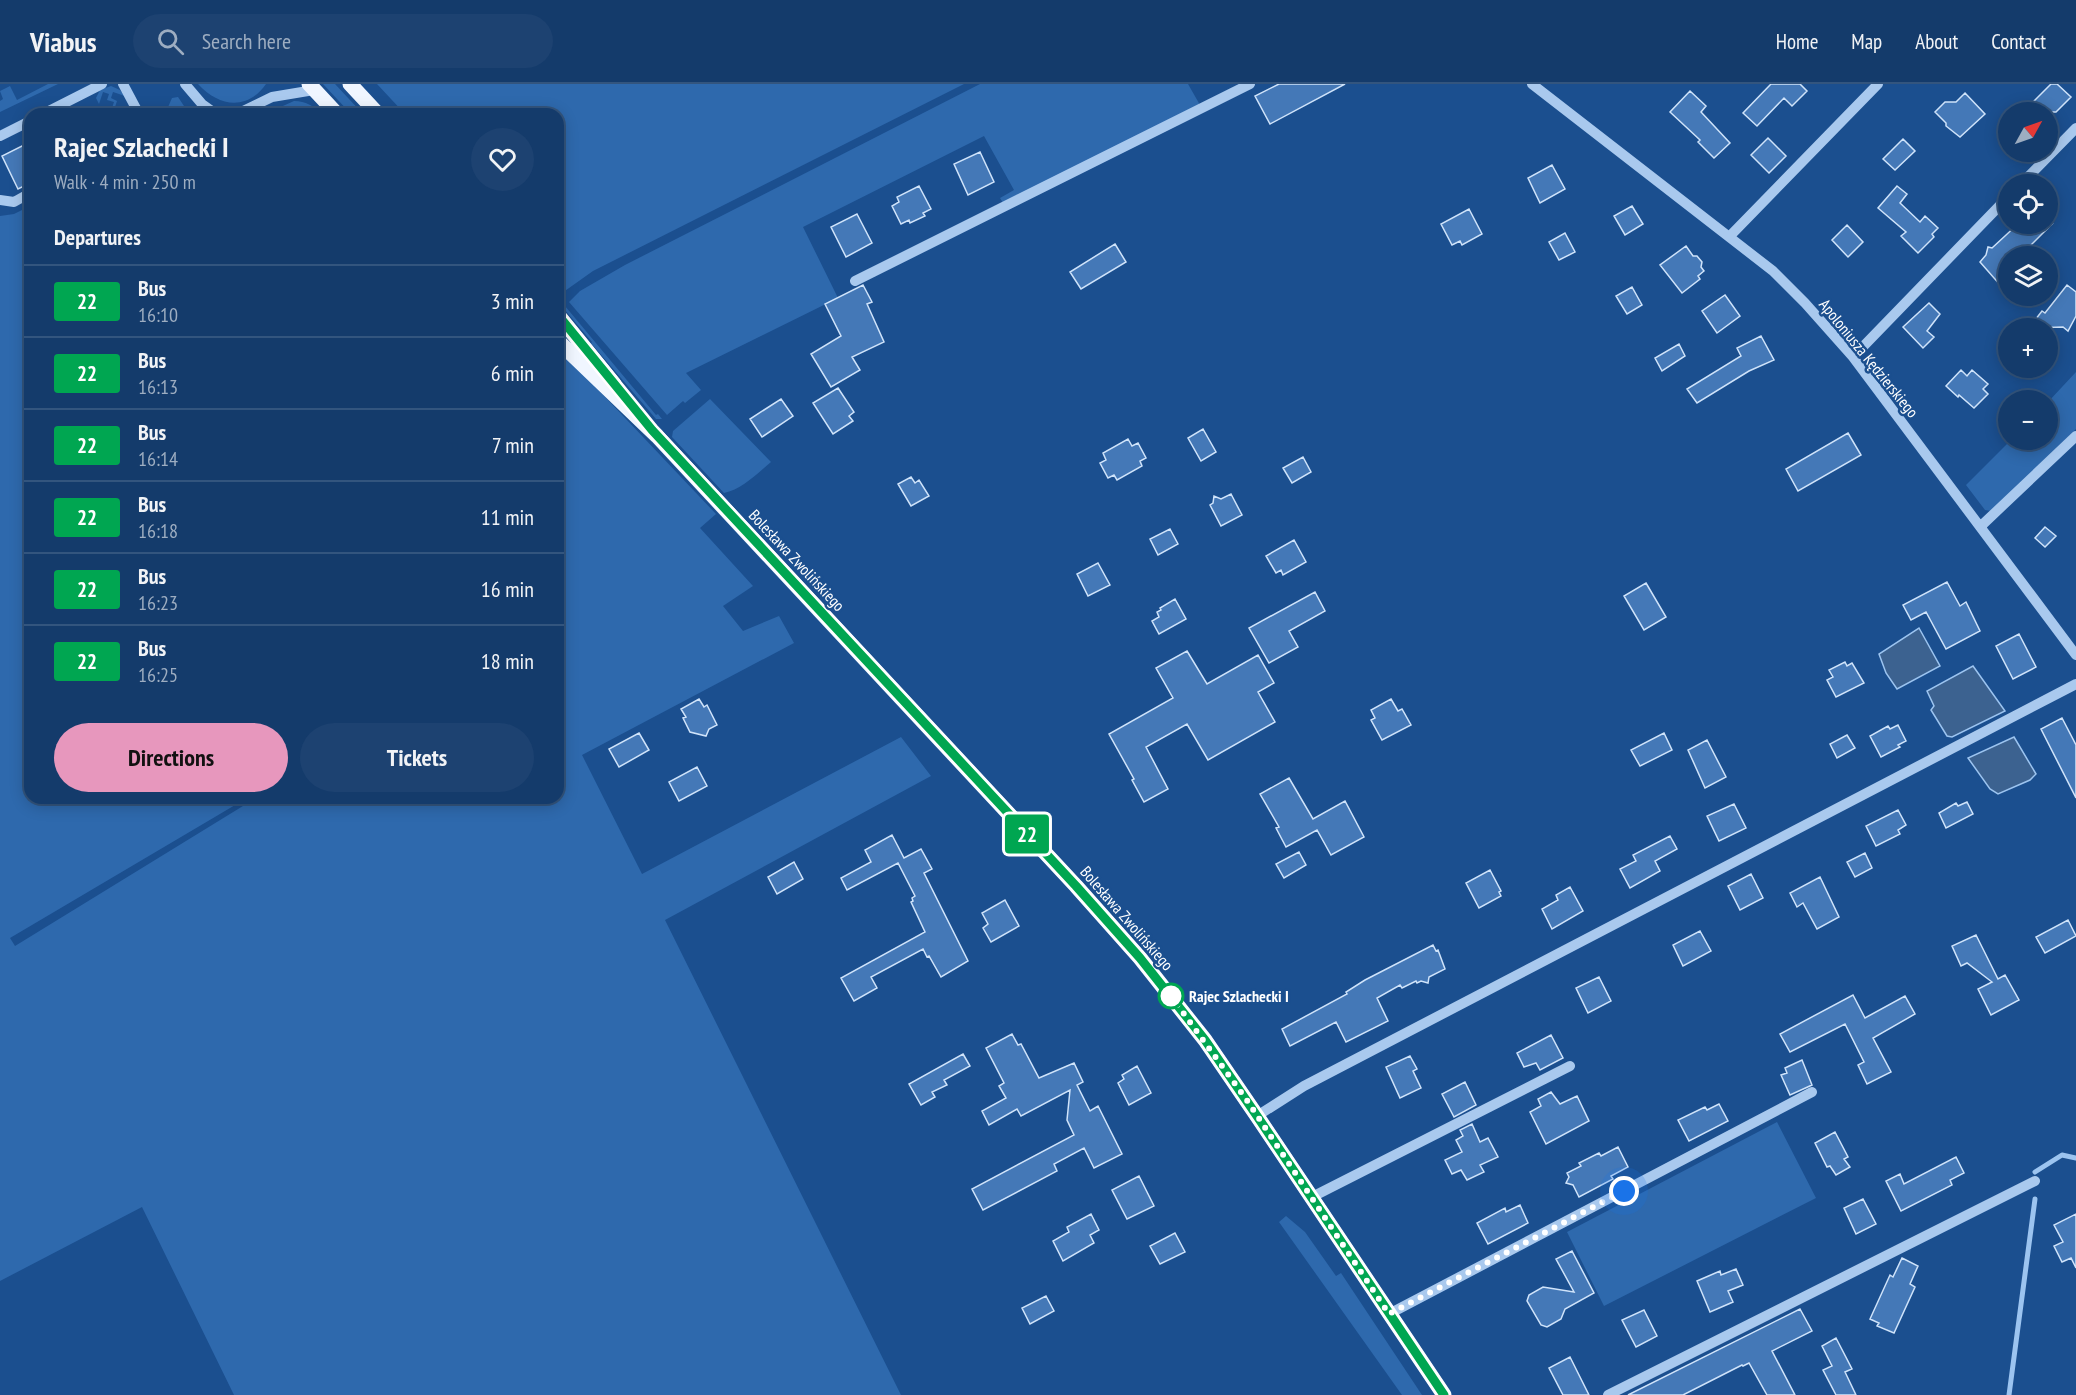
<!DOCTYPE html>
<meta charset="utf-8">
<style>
body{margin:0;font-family:"PT Sans Narrow",sans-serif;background:#1d4271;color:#f1f3f6;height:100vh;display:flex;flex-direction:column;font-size:22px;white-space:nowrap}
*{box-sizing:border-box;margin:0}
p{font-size:20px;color:#9dadc1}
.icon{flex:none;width:33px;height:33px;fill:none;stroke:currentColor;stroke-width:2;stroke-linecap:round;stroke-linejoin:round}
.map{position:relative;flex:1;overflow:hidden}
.sheet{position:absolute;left:24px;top:24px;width:540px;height:696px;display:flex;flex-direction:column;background:#143b6b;border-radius:18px;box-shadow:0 3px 15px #0003,0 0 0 2px #33557e}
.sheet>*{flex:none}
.badge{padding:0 12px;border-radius:4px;font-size:21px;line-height:39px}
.needle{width:39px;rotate:50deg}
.fabs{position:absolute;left:1998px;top:18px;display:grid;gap:12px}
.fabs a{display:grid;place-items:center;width:60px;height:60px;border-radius:50%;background:#143b6b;box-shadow:0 3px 15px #0003,0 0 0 2px #33557e;font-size:30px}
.you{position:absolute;width:30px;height:30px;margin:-15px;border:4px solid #fff;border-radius:50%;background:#1a73e8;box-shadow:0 0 0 9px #1a73e833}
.map>.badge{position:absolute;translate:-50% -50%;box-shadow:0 0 0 3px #fff}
h2{padding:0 30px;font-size:22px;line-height:54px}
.round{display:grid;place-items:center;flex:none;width:63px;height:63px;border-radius:32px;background:#1d4271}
.summary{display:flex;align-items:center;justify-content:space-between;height:102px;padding:0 30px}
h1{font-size:28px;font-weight:800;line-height:45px}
.cta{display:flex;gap:12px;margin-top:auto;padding:12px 30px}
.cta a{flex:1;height:69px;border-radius:36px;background:#e797bd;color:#111;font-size:24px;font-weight:800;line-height:69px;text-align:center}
.cta a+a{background:#1d4271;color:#f1f3f6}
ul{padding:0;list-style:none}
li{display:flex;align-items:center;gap:18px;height:72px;padding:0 30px;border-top:2px solid #33557e}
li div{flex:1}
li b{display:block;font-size:22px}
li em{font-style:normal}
li .badge{min-width:66px;font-weight:700;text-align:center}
header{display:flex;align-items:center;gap:36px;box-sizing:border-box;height:84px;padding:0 30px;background:#143b6b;border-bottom:2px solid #33557e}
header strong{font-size:28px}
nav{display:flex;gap:33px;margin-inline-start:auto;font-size:21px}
.search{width:420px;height:54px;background:#1d4271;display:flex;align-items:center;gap:15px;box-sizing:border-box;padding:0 21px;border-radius:33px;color:#9dadc1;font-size:22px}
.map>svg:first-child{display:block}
.green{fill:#2e69ad}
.water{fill:#3c6290;stroke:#9cc4f0;stroke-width:1.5}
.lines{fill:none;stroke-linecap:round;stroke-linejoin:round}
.stream{stroke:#9cc4f0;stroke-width:5}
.building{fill:#4478b7;stroke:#cfe3fa;stroke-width:1.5}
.minor{stroke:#a9c9ee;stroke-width:10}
.major{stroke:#f0f6ff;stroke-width:15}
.line-casing{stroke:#fff;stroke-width:14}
.line{stroke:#00a651;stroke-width:9}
.walk{stroke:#fff;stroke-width:6;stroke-dasharray:0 10.8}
.stop-dot{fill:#fff;stroke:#00a651;stroke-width:3}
.labels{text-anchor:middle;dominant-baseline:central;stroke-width:5;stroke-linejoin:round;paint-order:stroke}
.street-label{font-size:16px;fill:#fff;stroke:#1b4f8f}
.stop-label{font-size:16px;font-weight:bold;fill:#fff;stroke:#1b4f8f;text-anchor:start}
</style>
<header>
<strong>Viabus</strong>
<div class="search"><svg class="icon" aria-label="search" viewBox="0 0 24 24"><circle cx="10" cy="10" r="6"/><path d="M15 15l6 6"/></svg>Search here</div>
<nav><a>Home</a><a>Map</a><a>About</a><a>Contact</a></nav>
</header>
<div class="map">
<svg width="2076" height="1311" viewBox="0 0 2076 1311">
<rect width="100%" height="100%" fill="#1b4f8f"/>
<path class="green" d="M 48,0 L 58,0 L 0,28 L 0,17 L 3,15 L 0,7 L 10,2 L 17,16 Z
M 198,0 L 266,0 C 247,27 219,23 198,0 Z
M 323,0 L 335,0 L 363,30 L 351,30 Z
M 377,0 L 964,0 L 593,187 L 562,209 L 558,205 L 558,30 L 405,30 Z
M 980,0 L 1188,0 L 1200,21 L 1003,119 L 1000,114 L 1014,106 L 984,52 L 803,143 L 838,214 L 686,289 L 701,306 L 685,319 L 683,317 L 667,331 L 569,218 L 580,207 L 625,181 Z
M 111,2 L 120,6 L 125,12 L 113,8 L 111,14 L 117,17 L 115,23 L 121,25 L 119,30 L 117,30 L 118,26 L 112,24 L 114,18 L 107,16 L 109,10 L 103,8 L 99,20 L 96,14 L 100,6 Z
M 178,13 L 184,22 L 185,30 L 165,30 L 172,14 Z
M 294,17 C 306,17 313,22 322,30 L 265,30 Z
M 30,122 L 30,714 L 247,714 L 10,854 L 15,862 L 256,714 L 558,714 L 558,267 L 572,278 L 716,430 L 700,444 L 753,502 L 723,522 L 743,547 L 779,532 L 794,559 L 582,671 L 642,790 L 901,653 L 931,692 L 665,836 L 901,1311 L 234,1311 L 142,1123 L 0,1197 L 0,132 L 14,130 Z
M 565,222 L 656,331 L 658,330 L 662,335 L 656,335 L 591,259 L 592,258 L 564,225 Z
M 2076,288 L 2076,345 L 2000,420 L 1991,427 L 1985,426 L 1966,401 L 2011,356 L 2048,356 L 2048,318 Z
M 710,315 L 771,378 C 758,389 741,406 724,409 L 672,353 L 673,347 Z
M 1777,1038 L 1816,1114 L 1604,1222 L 1567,1148 Z
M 1286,1132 L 1305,1148 L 1336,1192 L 1341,1189 L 1422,1311 L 1402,1311 L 1279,1138 Z"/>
<path class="water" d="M 1919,544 L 1940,582 L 1897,605 L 1886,589 L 1879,570 Z
M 1973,582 L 2005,627 L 1952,653 L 1947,652 L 1931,626 L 1934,622 L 1927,607 Z
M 2014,653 L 2036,690 L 2030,696 L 1998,710 L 1990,705 L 1968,674 Z"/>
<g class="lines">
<path class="stream" d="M 2035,1088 L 2062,1071 L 2076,1074
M 2009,1311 L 2035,1115"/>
</g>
<path class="building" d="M 1279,0 L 1345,0 L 1270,40 L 1255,12 Z
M 1771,0 L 1800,0 L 1807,7 L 1792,22 L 1784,14 L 1757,42 L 1743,29 Z
M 2051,0 L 2057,0 L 2071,13 L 2056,28 L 2038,28 L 2030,21 Z
M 1690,7 L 1706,22 L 1701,28 L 1730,59 L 1714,74 L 1698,58 L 1700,56 L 1670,28 Z
M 1965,9 L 1985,30 L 1960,53 L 1946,42 L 1946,39 L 1935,28 L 1945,18 L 1956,18 Z
M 1768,54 L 1786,72 L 1769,89 L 1751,71 Z
M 1903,55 L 1915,67 L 1895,86 L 1883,75 Z
M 30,58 L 30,99 L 18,105 L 2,72 Z
M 980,68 L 994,98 L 968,111 L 954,80 Z
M 1552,81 L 1565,105 L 1540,119 L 1528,94 Z
M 919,102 L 931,125 L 923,129 L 925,132 L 910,139 L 909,136 L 901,140 L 892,122 L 899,118 L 897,113 Z
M 1897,102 L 1907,110 L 1900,119 L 1920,138 L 1925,132 L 1938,144 L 1932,150 L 1934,153 L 1918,169 L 1901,152 L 1906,148 L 1878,124 Z
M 1632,122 L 1643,140 L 1625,151 L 1614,132 Z
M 1469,125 L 1482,150 L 1462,161 L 1460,157 L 1452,161 L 1441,140 Z
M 857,130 L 872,159 L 846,173 L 831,143 Z
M 2018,140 L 2052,140 L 2020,172 L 2008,172 L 2008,195 L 2001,202 L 1980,178 L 1986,171 L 1988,163 L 1992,164 Z
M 1847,141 L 1863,158 L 1848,173 L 1832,156 Z
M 1565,149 L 1575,168 L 1559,176 L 1549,158 Z
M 1115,160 L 1126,178 L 1081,205 L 1070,188 Z
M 1686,162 L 1693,172 L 1697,172 L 1702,178 L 1701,183 L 1704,187 L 1698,192 L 1700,195 L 1682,209 L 1660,181 Z
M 863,201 L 872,218 L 867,220 L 884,258 L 852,273 L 860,286 L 831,303 L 811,270 L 841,252 L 825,220 Z
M 2067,201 L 2076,208 L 2076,232 L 2068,247 L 2063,243 L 2029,244 L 2042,227 L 2045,229 Z
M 1632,203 L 1642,221 L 1627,230 L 1616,212 Z
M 1725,211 L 1740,232 L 1717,249 L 1702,227 Z
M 1929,219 L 1940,230 L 1927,247 L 1934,253 L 1923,264 L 1903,243 Z
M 1761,252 L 1774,276 L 1749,287 L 1697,319 L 1687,305 L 1741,272 L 1737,264 Z
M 1679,260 L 1685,272 L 1662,287 L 1655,274 Z
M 1961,286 L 1967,292 L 1972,286 L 1988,300 L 1983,305 L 1988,310 L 1974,324 L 1959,311 L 1958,313 L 1946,302 Z
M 838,304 L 854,328 L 849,332 L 853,337 L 833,350 L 813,319 Z
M 781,315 L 793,332 L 762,353 L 750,335 Z
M 1203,345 L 1216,368 L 1201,377 L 1188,354 Z
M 1848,349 L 1861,371 L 1798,407 L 1786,385 Z
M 1128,355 L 1132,362 L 1138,359 L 1146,374 L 1140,377 L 1142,382 L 1117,396 L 1114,391 L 1108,394 L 1100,379 L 1106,376 L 1103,369 Z
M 1303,373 L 1311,388 L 1292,399 L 1283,384 Z
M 911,393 L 915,399 L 919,396 L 929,412 L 911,422 L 898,400 Z
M 1231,410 L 1242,431 L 1221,442 L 1210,421 L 1213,419 L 1214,412 L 1221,415 Z
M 2045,443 L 2056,452 L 2045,463 L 2035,454 Z
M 1170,445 L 1178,460 L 1158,471 L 1150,455 Z
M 1294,456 L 1306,478 L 1283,491 L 1281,486 L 1276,489 L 1266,472 Z
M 1098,479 L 1110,501 L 1088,512 L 1077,490 Z
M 1947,498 L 1960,522 L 1966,518 L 1980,547 L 1946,565 L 1926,528 L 1911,536 L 1903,521 Z
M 1646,499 L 1666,533 L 1644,546 L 1624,512 Z
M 1315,508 L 1325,527 L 1289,547 L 1298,563 L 1269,579 L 1249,544 Z
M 1175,515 L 1186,535 L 1159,550 L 1152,537 L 1159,533 L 1157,528 L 1161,526 L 1160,524 Z
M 2019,550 L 2036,583 L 2013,595 L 1996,562 Z
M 1187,567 L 1207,600 L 1258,571 L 1274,599 L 1258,608 L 1275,638 L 1208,676 L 1187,640 L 1146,663 L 1168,705 L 1144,718 L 1132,696 L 1134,695 L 1109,650 L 1173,614 L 1156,584 Z
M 1845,578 L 1847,582 L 1852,579 L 1864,599 L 1836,613 L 1827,596 L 1833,593 L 1829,586 Z
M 699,615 L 704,623 L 707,621 L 717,641 L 709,645 L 706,652 L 690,648 L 683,634 L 686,633 L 681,625 Z
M 1391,615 L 1398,627 L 1402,625 L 1411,641 L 1382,656 L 1371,636 L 1375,634 L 1371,626 Z
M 2062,634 L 2076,661 L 2076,714 L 2041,645 Z
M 1898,641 L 1906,657 L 1898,661 L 1900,663 L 1881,673 L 1870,652 L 1888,642 L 1890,645 Z
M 639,649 L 649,666 L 619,683 L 609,665 Z
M 1664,649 L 1672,666 L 1640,682 L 1631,666 Z
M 1847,651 L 1855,664 L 1837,674 L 1830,660 Z
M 1707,656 L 1726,693 L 1705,704 L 1688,666 Z
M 697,683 L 707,702 L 679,717 L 669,698 Z
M 1289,694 L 1313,735 L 1345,717 L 1364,753 L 1331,771 L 1317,746 L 1286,763 L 1276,744 L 1279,743 L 1260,710 Z
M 1967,718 L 1973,730 L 1946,744 L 1939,729 L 1956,719 L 1958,722 Z
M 1734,720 L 1746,744 L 1719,757 L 1707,732 Z
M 1898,726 L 1906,741 L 1898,746 L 1900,750 L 1876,762 L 1866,742 Z
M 892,751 L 904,774 L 921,765 L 932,785 L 924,789 L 968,877 L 941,893 L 929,872 L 927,873 L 923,865 L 871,893 L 877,904 L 854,917 L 841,894 L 925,848 L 911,818 L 913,817 L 912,814 L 915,812 L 898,779 L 847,806 L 841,794 L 871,778 L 865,766 Z
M 1670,752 L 1677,765 L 1655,777 L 1660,787 L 1630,804 L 1620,785 L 1636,777 L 1633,771 Z
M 1299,768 L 1306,781 L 1284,794 L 1276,780 Z
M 1865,769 L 1872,784 L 1855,793 L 1847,778 Z
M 794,778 L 803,795 L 777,810 L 768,793 Z
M 1490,786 L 1501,807 L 1499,808 L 1501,812 L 1479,824 L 1466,799 Z
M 1751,790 L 1763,814 L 1740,826 L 1728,802 Z
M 1820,793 L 1839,833 L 1817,845 L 1803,819 L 1797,823 L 1790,809 Z
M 1570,803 L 1583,827 L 1552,845 L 1542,825 L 1558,816 L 1556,811 Z
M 1005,816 L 1019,842 L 991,858 L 983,844 L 988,840 L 982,829 Z
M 2068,836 L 2076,852 L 2045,869 L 2036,853 Z
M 1700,847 L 1711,867 L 1683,882 L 1673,861 Z
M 1976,851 L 1998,895 L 2005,891 L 2019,916 L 1991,931 L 1978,905 L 1992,898 L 1967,879 L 1961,882 L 1952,862 Z
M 1433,861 L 1436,867 L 1438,866 L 1445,885 L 1429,893 L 1428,899 L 1421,897 L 1417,899 L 1416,897 L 1402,904 L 1400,901 L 1377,914 L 1388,937 L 1346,958 L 1336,938 L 1290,962 L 1282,945 L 1347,910 L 1346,908 L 1365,896 Z
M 1599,893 L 1611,917 L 1588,929 L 1576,904 Z
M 1853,911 L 1865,934 L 1905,912 L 1915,930 L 1873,954 L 1891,988 L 1867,1000 L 1858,981 L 1864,978 L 1845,940 L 1790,968 L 1780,950 Z
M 1012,950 L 1018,961 L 1021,960 L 1039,994 L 1074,979 L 1083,998 L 1077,1001 L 1090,1027 L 1098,1022 L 1122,1070 L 1094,1084 L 1084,1064 L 1054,1080 L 1057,1087 L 983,1126 L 972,1105 L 1074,1051 L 1067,1036 L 1070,1006 L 1021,1032 L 1017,1025 L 989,1041 L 982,1027 L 1006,1014 L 999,1002 L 1004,999 L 986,964 Z
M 1551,951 L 1563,974 L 1540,986 L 1536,979 L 1524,983 L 1517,969 Z
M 963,970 L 970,982 L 944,996 L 947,1001 L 932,1008 L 935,1013 L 921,1021 L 909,1000 Z
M 1410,972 L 1417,985 L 1413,987 L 1421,1004 L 1400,1014 L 1386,983 Z
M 1802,976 L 1812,1001 L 1790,1011 L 1781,991 L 1787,989 L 1785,984 Z
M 1137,982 L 1151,1009 L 1129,1021 L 1118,999 L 1124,995 L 1122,991 Z
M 1465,998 L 1476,1021 L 1454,1033 L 1442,1010 Z
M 1551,1008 L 1560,1020 L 1577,1012 L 1589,1037 L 1546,1060 L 1530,1028 L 1541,1022 L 1538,1015 Z
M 1719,1020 L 1728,1037 L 1689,1057 L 1678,1036 L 1705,1023 L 1707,1026 Z
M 1472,1040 L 1480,1058 L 1488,1054 L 1498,1073 L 1480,1081 L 1484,1088 L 1467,1096 L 1461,1086 L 1452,1090 L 1445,1076 L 1462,1068 L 1456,1056 L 1463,1052 L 1460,1046 Z
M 1835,1048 L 1848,1073 L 1844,1075 L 1850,1083 L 1836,1091 L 1830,1082 L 1827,1083 L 1815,1059 Z
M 1618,1063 L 1628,1083 L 1611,1092 L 1613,1095 L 1579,1113 L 1573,1101 L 1566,1099 L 1569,1093 L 1567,1089 L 1581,1082 L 1579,1079 L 1599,1069 L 1601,1072 Z
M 1956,1073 L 1964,1089 L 1950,1096 L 1952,1101 L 1901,1127 L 1886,1097 L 1900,1090 L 1904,1100 Z
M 1139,1092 L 1154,1122 L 1127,1135 L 1112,1106 Z
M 1863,1115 L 1876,1140 L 1856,1150 L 1844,1124 Z
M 1520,1121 L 1528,1139 L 1488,1160 L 1477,1139 L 1505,1124 L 1506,1128 Z
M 1091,1130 L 1099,1146 L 1090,1151 L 1094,1159 L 1063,1177 L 1053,1157 L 1069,1148 L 1067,1143 Z
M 2076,1130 L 2076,1184 L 2071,1174 L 2062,1178 L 2054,1162 L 2063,1158 L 2054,1141 Z
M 1175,1149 L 1185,1168 L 1160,1180 L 1150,1162 Z
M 1572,1167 L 1594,1209 L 1565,1225 L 1561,1235 L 1547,1243 L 1541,1241 L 1527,1217 L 1529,1211 L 1543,1203 L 1574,1208 L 1556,1175 Z
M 1902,1174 L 1918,1182 L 1910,1200 L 1915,1203 L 1894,1249 L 1877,1242 L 1879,1239 L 1870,1235 L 1890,1191 L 1893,1193 Z
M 1736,1185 L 1743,1201 L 1728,1207 L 1733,1218 L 1710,1228 L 1697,1197 L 1720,1187 L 1721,1191 Z
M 1046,1212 L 1054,1227 L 1030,1240 L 1022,1224 Z
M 1800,1225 L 1812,1247 L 1772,1267 L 1795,1311 L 1767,1311 L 1749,1279 L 1743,1282 L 1742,1281 L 1683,1311 L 1628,1311 Z
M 1644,1226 L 1657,1252 L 1636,1263 L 1622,1236 Z
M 1836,1254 L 1852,1285 L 1845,1288 L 1856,1311 L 1836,1311 L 1823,1286 L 1832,1282 L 1822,1262 Z
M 1570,1273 L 1589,1311 L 1563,1311 L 1549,1284 Z"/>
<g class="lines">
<path class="minor" d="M 123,0 L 139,30
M 185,0 L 202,20 L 216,30
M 1532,0 L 1773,187 L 1805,219 L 1853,273 L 2076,571
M 43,30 L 102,0
M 237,30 L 272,13 L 314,6
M 0,52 L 30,37
M 2021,100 L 2076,44
M 0,116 L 14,118 L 30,109
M 1729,153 L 1878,0
M 855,197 L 1250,0
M 1853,273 L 2008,113
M 1981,442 L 2076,352
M 1257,1032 L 1304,1002 L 2076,600
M 1312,1113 L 1570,982
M 1389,1230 L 1812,1008
M 1608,1311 L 2035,1097"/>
<path class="major" d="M 309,0 L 337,30
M 350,0 L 378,30
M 558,231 L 614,300
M 558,257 L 657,352 L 1076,802 L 1140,874 L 1205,956 L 1257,1032 L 1444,1311"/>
</g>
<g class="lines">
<defs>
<path id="line" d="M 558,231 L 652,346 L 1076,802 L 1140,874 L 1205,956 L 1257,1032 L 1444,1311"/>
</defs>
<use href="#line" class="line-casing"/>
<use href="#line" class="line"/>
<path class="walk" d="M 1171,912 L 1246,1015 L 1389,1230 L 1624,1107"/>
</g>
<circle class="stop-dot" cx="1171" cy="912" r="12"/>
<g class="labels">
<g class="street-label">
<text transform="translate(1869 274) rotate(51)">Apoloniusza Kędzierskiego</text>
<text transform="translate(797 476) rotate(47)">Bolesława Zwolińskiego</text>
<text transform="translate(1127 834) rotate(49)">Bolesława Zwolińskiego</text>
</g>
<g class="stop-label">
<text x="1189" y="912">Rajec Szlachecki I</text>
</g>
</g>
</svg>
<div class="fabs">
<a><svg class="needle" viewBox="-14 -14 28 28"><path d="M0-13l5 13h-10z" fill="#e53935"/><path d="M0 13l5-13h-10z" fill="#9dadc1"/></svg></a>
<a><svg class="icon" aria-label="locate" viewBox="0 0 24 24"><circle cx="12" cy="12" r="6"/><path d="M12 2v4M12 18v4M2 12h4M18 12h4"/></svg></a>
<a><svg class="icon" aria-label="layers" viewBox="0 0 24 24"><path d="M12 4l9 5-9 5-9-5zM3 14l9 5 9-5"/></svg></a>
<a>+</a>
<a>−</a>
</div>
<div class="you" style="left:1624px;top:1107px"></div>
<b class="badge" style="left:1027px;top:750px;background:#00a651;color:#fff">22</b>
<section class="sheet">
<div class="summary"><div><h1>Rajec Szlachecki I</h1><p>Walk · 4 min · 250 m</p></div><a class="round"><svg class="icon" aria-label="heart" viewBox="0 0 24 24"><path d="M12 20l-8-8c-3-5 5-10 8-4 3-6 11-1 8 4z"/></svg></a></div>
<h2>Departures</h2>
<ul>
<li><span class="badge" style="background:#00a651;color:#fff">22</span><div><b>Bus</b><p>16:10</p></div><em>3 min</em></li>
<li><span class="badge" style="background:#00a651;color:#fff">22</span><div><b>Bus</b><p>16:13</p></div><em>6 min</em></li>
<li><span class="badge" style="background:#00a651;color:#fff">22</span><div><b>Bus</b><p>16:14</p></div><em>7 min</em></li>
<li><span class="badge" style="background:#00a651;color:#fff">22</span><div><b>Bus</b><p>16:18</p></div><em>11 min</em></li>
<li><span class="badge" style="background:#00a651;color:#fff">22</span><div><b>Bus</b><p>16:23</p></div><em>16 min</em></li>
<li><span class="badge" style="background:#00a651;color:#fff">22</span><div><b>Bus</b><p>16:25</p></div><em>18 min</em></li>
</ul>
<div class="cta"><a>Directions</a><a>Tickets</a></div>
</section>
</div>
